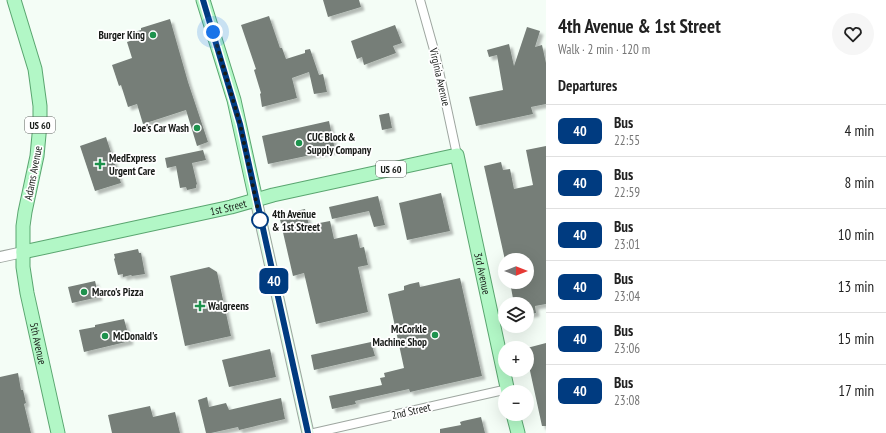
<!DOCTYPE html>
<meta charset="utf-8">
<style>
body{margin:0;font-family:"PT Sans Narrow",sans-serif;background:#f6f6f6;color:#222;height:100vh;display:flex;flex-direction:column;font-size:15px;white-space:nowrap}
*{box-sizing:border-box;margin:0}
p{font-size:13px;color:#767676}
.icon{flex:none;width:22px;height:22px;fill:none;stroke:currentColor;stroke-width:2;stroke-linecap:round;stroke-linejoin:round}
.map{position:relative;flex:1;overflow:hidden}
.side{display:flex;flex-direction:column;background:#fff;width:340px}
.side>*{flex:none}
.badge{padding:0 8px;border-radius:6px;font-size:14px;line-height:26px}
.needle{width:26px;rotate:90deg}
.tools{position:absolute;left:498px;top:253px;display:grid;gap:8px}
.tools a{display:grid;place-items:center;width:36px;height:36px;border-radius:50%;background:#fff;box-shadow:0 4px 16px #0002;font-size:20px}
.you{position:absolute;width:20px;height:20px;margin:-10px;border:3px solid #fff;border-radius:50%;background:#1a73e8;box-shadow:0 0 0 6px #1a73e833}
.map>.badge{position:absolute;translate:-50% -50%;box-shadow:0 0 0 2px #fff}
h2{padding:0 12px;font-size:15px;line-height:36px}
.round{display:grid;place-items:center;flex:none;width:42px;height:42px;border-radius:21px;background:#f6f6f6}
.overview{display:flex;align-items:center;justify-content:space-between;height:68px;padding:0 12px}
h1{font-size:19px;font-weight:800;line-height:30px}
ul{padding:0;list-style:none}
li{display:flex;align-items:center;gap:12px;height:52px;padding:0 12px;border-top:1px solid #e0e0e0}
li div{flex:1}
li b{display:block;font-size:15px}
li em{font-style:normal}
li .badge{min-width:44px;font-weight:700;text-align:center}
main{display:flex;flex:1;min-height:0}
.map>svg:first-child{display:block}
.building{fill:#767e78;filter:url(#shadow)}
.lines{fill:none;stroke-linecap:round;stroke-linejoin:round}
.minor-casing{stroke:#9ea6a0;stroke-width:10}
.tertiary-casing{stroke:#9ea6a0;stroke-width:12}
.secondary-casing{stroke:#9ea6a0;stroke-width:13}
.primary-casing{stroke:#5aa670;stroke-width:15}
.minor{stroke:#fff;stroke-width:8}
.tertiary{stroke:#fff;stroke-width:10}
.secondary{stroke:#d8fbe2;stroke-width:11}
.primary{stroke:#b2f7c6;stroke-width:13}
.line-casing{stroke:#fff;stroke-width:9}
.line{stroke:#003b80;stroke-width:6}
.walk{stroke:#181b18;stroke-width:4;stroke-dasharray:0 7.2}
.poi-dot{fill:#1e924d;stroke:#fff;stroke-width:1.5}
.stop-dot{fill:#fff;stroke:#003b80;stroke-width:2}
.labels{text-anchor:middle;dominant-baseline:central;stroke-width:3.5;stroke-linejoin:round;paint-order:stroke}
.shield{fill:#fff;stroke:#5d5f5d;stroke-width:1}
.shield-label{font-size:10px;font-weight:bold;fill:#181b18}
.poi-label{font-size:11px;font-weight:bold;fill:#181b18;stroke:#fff;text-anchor:start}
.street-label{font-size:11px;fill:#181b18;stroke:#fff}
.stop-label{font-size:11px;font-weight:bold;fill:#181b18;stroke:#fff;text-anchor:start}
</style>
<main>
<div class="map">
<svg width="546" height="433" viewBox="0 0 546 433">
<defs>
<filter id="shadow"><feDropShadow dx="3.5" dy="3.5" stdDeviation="1" flood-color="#0004"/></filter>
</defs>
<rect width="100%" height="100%" fill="#f4fdf6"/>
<path class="building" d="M 323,0 L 359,0 L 361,7 L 328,17 Z
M 269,16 L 280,48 L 282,48 L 286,59 L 305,53 L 305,50 L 310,49 L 319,75 L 323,74 L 327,92 L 314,94 L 309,72 L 292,78 L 297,98 L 262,107 L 260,94 L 261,93 L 254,70 L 256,69 L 241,25 Z
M 170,19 L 188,82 L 208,142 L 197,146 L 186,110 L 143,124 L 137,104 L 128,107 L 121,85 L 119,86 L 112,65 L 132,58 L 127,42 L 133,40 L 131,33 L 141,30 L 141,28 Z
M 395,25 L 402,43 L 393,46 L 396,53 L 364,65 L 362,57 L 357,59 L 351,41 Z
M 527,27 L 540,31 L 535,47 L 542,45 L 546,63 L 546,104 L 531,107 L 533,114 L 476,126 L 469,97 L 503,90 L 497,55 L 489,57 L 487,50 L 509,44 L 514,66 Z
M 389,113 L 392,128 L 382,130 L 379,115 Z
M 329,121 L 335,150 L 268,164 L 262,136 Z
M 106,137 L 121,183 L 95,191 L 80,146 Z
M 546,146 L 546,304 L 535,306 L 536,313 L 527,315 L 527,304 L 514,304 L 510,282 L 527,282 L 527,260 L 505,260 L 484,166 L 501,162 L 503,170 L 510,169 L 514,189 L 533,185 L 526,150 Z
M 203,150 L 206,160 L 192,163 L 197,184 L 196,185 L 196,188 L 187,190 L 186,187 L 180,188 L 176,166 L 167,168 L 165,158 Z
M 441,193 L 450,231 L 407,240 L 399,203 Z
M 378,196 L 385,225 L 374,227 L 369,211 L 332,219 L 329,207 Z
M 305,209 L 309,225 L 330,221 L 334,239 L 357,234 L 360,248 L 364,247 L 368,265 L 358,267 L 368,312 L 316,324 L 304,273 L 293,276 L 279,215 Z
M 138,249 L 139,253 L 141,253 L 145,274 L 132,276 L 131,275 L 123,277 L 123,274 L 118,275 L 114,259 L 115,258 L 114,254 Z
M 209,267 L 217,272 L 231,336 L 185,346 L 170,276 Z
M 460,278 L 482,376 L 410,392 L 409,389 L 355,401 L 356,404 L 332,409 L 329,396 L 382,385 L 380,378 L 385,377 L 384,373 L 404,368 L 388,294 L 404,290 L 404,286 L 410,284 L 419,282 L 420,287 Z
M 95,281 L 99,297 L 72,303 L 68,287 Z
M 124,319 L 130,341 L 84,352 L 79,330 L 95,327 L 95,325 Z
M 371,342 L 375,356 L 314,370 L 311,355 Z
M 546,343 L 546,426 L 542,426 L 527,357 L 527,348 Z
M 270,349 L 276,377 L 229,387 L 222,360 Z
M 18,373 L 21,390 L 23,390 L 26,403 L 24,404 L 31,433 L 0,433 L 0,377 Z
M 207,397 L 209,407 L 226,403 L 229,410 L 281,398 L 285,419 L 239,430 L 238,427 L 211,433 L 206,433 L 198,400 Z
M 150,406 L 153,417 L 175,412 L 180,433 L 112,433 L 108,415 Z
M 481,417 L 485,433 L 440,433 L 440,429 L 461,425 L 460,422 L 463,421 Z"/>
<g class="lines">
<defs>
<path id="minor" d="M 420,0 L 436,57 L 457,155
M 314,433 L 508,389"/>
<path id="tertiary" d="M 0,257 L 23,252"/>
<path id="secondary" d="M 256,200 L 308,433"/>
<g id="primary">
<path id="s1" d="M 14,0 L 35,69 L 40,106 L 40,124 L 37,156 L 25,212 L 23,226 L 23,267 L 27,293 L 58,433"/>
<path d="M 203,0 L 234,100 L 256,200"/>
<path id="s2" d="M 23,252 L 231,207 L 273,195 L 457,155 L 508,392"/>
<path d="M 513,414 L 518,433"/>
</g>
</defs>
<use href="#minor" class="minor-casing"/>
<use href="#tertiary" class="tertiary-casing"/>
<use href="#secondary" class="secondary-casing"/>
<use href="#primary" class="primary-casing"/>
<use href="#minor" class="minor"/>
<use href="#tertiary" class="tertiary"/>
<use href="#secondary" class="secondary"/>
<use href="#primary" class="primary"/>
</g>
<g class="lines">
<defs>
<path id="line" d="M 203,0 L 240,124 L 308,433"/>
</defs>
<use href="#line" class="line-casing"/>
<use href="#line" class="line"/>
<path class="walk" d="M 213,32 L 240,124 L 260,220"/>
</g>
<g class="poi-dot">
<circle cx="153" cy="35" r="4"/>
<circle cx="197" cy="128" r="4"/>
<circle cx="299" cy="143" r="4"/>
<path d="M98 158h4v4h4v4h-4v4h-4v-4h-4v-4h4z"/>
<circle cx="84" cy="292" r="4"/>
<path d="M198 300h4v4h4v4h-4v4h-4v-4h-4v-4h4z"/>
<circle cx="435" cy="335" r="4"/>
<circle cx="105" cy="336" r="4"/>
</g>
<circle class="stop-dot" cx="260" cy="220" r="8"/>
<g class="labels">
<g class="shield">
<rect x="25" y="117" width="30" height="16" rx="3"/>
<rect x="376" y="161" width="30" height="16" rx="3"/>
</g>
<g class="shield-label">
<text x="40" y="125">US 60</text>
<text x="391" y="169">US 60</text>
</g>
<g class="poi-label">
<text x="145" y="35" text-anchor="end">Burger King</text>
<text x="189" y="128" text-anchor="end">Joe's Car Wash</text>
<text x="307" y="137">CUC Block &amp;<tspan x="307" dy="13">Supply Company</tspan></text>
<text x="109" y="158">MedExpress<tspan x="109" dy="13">Urgent Care</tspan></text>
<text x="92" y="292">Marco's Pizza</text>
<text x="208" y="306">Walgreens</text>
<text x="427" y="329" text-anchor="end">McCorkle<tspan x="427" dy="13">Machine Shop</tspan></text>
<text x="113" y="336">McDonald's</text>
</g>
<g class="street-label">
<text transform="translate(440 77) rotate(77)">Virginia Avenue</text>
<text transform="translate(33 173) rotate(-79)">Adams Avenue</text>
<text stroke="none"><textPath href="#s2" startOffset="210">1st Street</textPath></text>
<text stroke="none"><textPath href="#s2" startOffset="566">3rd Avenue</textPath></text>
<text stroke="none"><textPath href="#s1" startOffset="350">5th Avenue</textPath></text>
<text transform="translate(411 411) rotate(-13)">2nd Street</text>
</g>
<g class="stop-label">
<text x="272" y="214">4th Avenue<tspan x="272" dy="13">&amp; 1st Street</tspan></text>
</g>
</g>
</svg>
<div class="tools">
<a><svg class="needle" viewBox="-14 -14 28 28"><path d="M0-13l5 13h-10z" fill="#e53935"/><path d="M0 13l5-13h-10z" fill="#767676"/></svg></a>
<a><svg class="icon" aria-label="layers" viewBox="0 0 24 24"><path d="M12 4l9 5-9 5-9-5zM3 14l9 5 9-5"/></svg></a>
<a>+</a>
<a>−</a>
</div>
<div class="you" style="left:213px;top:32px"></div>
<b class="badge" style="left:274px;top:281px;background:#003b80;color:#fff">40</b>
</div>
<section class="side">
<div class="overview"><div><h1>4th Avenue &amp; 1st Street</h1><p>Walk · 2 min · 120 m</p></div><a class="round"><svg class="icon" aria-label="heart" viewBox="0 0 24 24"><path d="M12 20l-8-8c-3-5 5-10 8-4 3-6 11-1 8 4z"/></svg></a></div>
<h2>Departures</h2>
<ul>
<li><span class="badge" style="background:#003b80;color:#fff">40</span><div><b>Bus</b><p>22:55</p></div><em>4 min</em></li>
<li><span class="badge" style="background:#003b80;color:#fff">40</span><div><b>Bus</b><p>22:59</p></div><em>8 min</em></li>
<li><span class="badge" style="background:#003b80;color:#fff">40</span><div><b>Bus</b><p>23:01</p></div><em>10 min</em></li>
<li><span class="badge" style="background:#003b80;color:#fff">40</span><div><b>Bus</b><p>23:04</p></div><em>13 min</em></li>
<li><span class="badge" style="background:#003b80;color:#fff">40</span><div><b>Bus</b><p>23:06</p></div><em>15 min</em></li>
<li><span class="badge" style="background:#003b80;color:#fff">40</span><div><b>Bus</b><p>23:08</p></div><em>17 min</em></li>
</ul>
</section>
</main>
